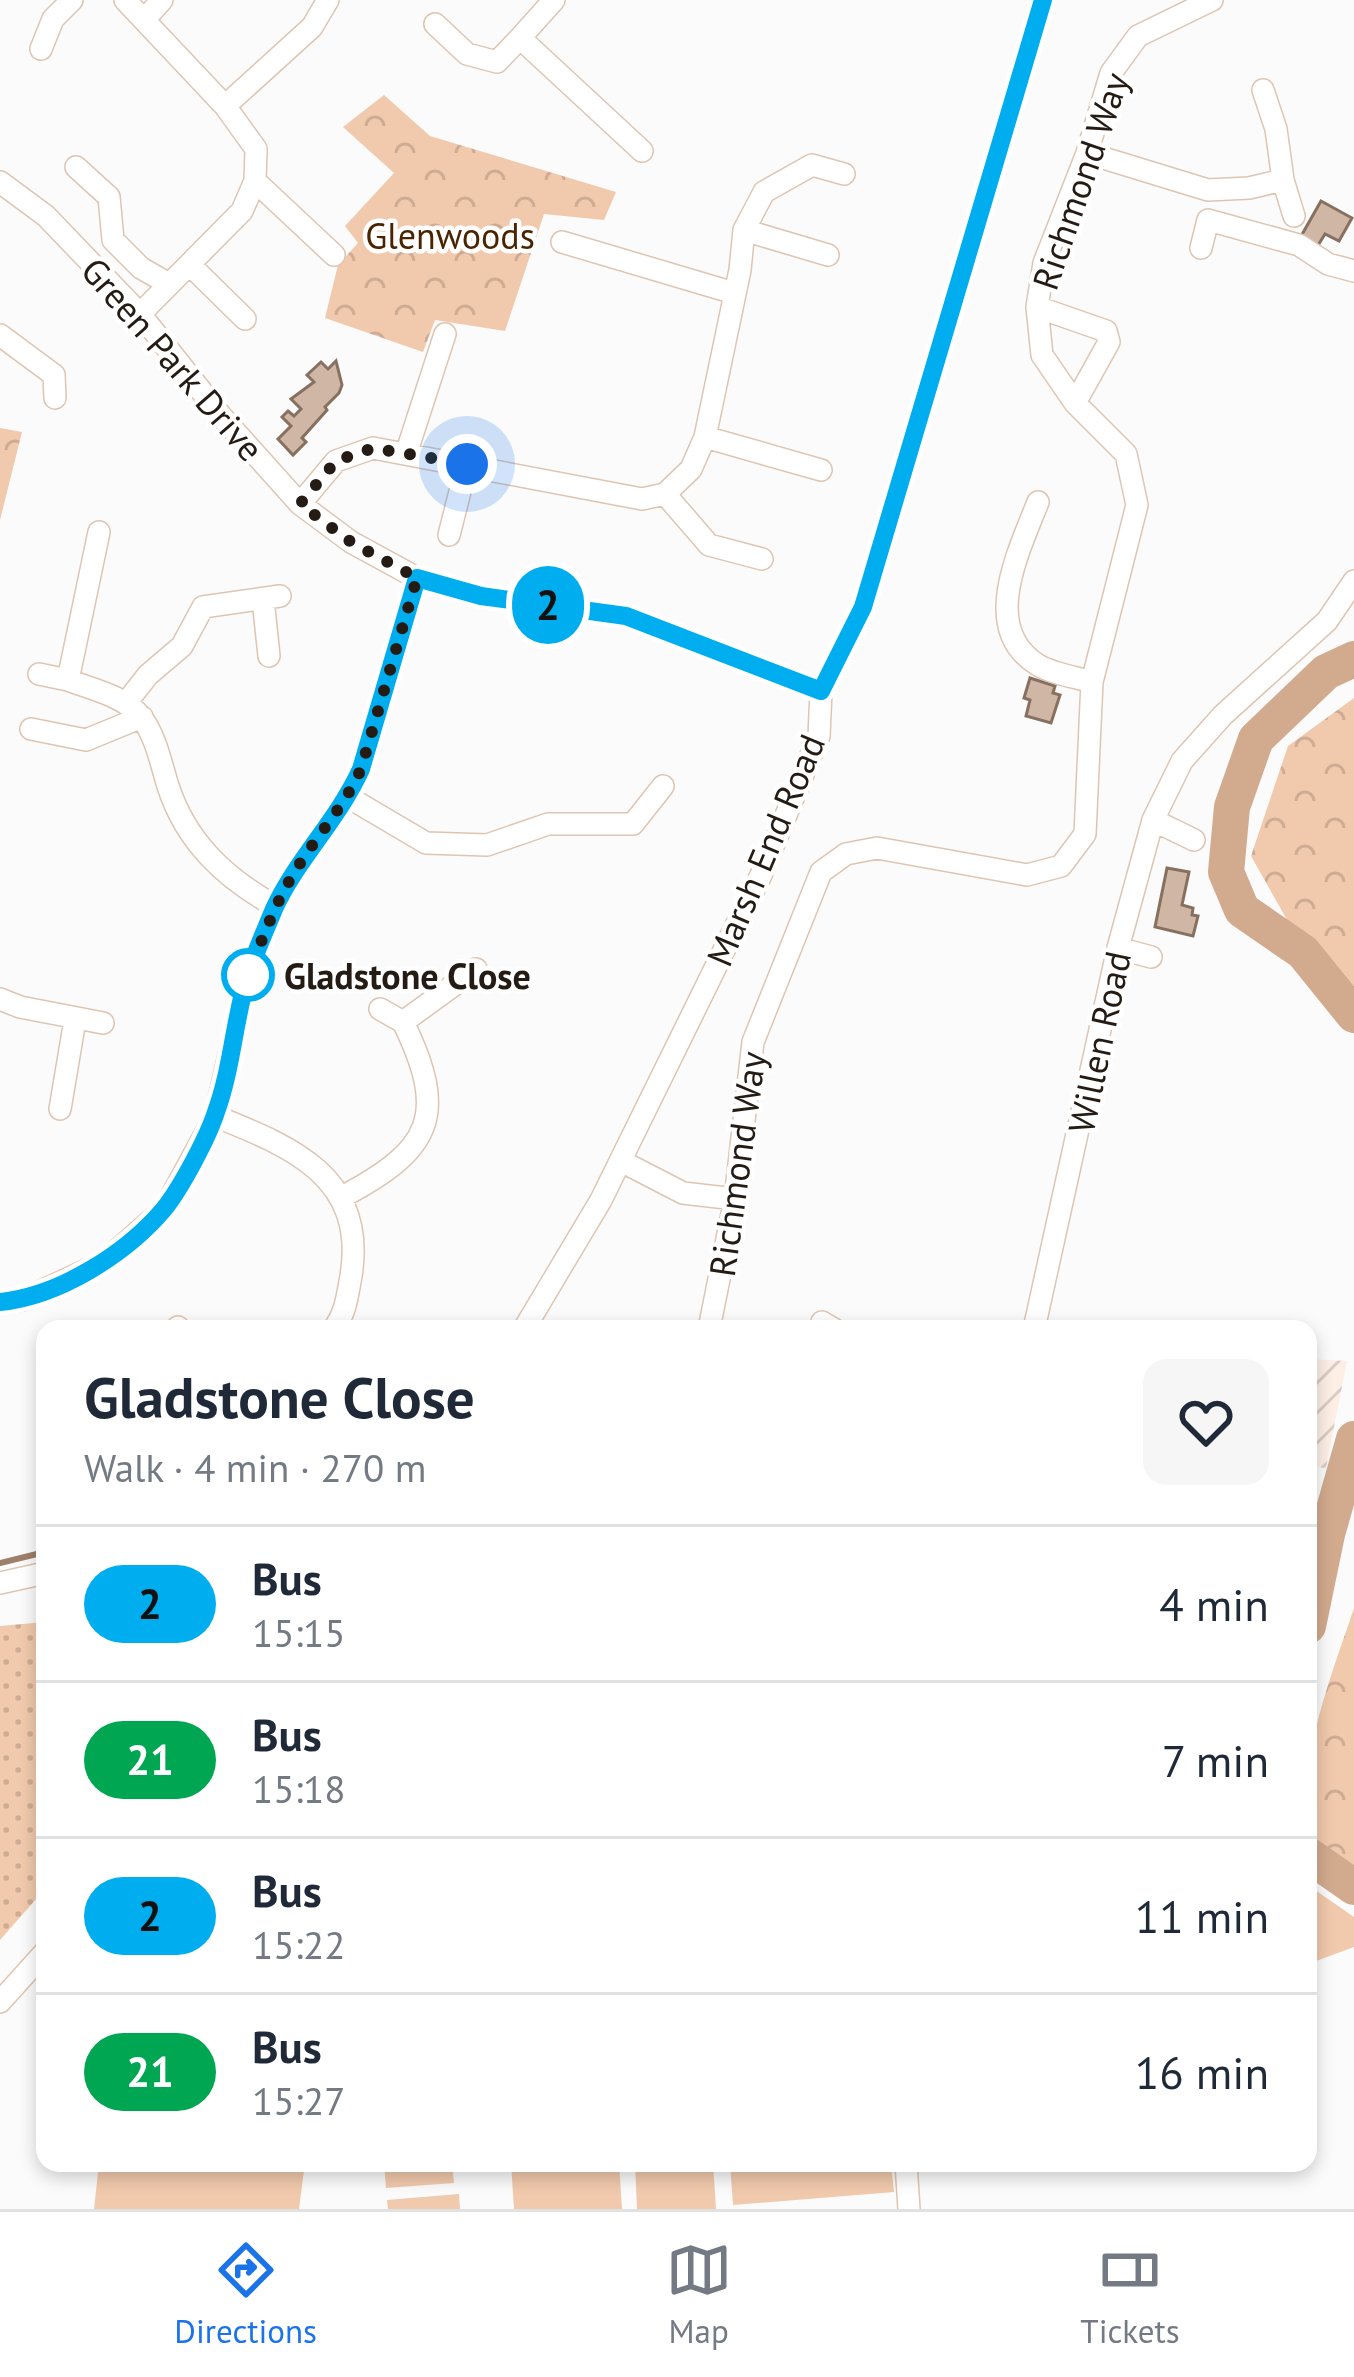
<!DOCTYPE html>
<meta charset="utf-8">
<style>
body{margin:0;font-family:"PT Sans",sans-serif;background:#f6f6f7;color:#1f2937;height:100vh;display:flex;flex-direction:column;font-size:45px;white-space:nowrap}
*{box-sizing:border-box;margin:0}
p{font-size:39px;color:#747a83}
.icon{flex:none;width:66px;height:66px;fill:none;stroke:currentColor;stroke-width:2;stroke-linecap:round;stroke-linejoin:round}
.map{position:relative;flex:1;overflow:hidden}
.drawer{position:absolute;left:36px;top:1320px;width:1281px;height:852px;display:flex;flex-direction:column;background:#fff;border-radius:24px;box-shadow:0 6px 18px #0003}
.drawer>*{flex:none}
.badge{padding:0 24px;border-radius:39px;font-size:42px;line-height:78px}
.you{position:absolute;width:60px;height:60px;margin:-30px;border:9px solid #fff;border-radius:50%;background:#1a73e8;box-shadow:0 0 0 18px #1a73e833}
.map>.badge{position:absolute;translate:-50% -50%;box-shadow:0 0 0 6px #fff}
.round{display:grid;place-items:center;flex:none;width:126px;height:126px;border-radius:24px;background:#f6f6f7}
.head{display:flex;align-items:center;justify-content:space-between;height:204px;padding:0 48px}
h1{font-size:57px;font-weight:600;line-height:90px}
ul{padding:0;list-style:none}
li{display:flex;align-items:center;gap:36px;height:156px;padding:0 48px;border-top:3px solid #e0e1e3}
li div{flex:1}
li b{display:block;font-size:45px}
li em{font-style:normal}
li .badge{min-width:132px;font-weight:700;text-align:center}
.menu{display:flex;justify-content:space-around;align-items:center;height:168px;border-top:3px solid #e0e1e3;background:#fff;font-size:33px;color:#747a83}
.menu a{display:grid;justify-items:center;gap:6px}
.menu .on{color:#1a73e8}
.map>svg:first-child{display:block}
.industrial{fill:url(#industrial-furrows)}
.grass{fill:url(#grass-dots)}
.park{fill:url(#park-crowns)}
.garden{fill:#f1c9ac}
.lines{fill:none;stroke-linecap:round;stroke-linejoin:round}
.stream{stroke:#9e7f69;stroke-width:6}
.river{stroke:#d2aa8e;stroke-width:36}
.building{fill:#d0b7a5;stroke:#87705f;stroke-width:3}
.minor-casing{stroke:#dec5b2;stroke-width:24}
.minor{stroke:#fff;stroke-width:21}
.line-casing{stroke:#fff;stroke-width:27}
.line{stroke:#00adef;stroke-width:18}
.walk{stroke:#241b14;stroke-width:12;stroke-dasharray:0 21.6}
.stop-dot{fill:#fff;stroke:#00adef;stroke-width:6}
.labels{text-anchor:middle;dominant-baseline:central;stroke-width:9;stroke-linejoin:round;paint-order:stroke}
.street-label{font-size:36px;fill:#241b14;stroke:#fff}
.park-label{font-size:36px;fill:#4a2401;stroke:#fff}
.stop-label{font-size:36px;font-weight:bold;fill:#241b14;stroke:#fff;text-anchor:start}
</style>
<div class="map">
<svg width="1354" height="2209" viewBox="0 0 1354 2209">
<defs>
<pattern id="industrial-furrows" width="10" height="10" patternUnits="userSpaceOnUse" patternTransform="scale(3)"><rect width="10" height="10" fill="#fdefe6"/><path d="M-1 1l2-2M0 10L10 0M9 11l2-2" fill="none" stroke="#d9ccc4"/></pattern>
<pattern id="grass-dots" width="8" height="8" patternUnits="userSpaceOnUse" patternTransform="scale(3)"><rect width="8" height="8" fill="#f1c9ac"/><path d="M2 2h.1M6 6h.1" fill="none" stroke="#ceac93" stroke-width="1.8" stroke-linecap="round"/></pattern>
<pattern id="park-crowns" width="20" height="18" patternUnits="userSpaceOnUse" patternTransform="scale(3)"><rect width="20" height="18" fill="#f1c9ac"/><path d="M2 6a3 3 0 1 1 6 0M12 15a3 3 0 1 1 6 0" fill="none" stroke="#ceac93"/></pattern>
</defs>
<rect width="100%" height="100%" fill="#fbfbfb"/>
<path class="industrial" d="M 1308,1359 L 1347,1361 L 1326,1468 L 1308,1466 Z"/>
<path class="grass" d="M 45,1622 L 45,1889 L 0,1940 L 0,1626 Z"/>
<path class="park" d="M 384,95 L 430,136 L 616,192 L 604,220 L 544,214 L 505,331 L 435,320 L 423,352 L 325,318 L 338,265 L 358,243 L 345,226 L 394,173 L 343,127 Z
M 0,428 L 22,432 L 0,520 Z
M 1354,698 L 1354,992 L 1291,927 L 1251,856 L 1288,746 Z
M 1354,1608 L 1354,1868 C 1343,1860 1324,1850 1316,1839 C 1283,1793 1338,1658 1354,1608 Z"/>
<path class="garden" d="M 1308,1885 L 1354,1917 L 1354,1947 L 1308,1964 Z
M 99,2163 L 305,2163 L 299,2209 L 94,2209 Z
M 384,2163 L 452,2163 L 454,2183 L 386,2188 Z
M 511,2163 L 619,2163 L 622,2209 L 514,2209 Z
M 635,2163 L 713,2163 L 716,2209 L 637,2209 Z
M 730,2163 L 891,2163 L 894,2192 L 733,2205 Z
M 459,2194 L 460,2209 L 388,2209 L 387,2200 Z"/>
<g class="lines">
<path class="stream" d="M 1308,1530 L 1327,1534
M 0,1563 L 45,1552"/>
<path class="river" d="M 1354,659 L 1326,672 L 1256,739 L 1232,807 L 1226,872 L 1242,910 L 1303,952 L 1354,1015
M 1308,1626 L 1327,1534 L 1354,1439
M 1308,1855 L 1354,1887"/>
</g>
<path class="building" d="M 1321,201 L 1352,218 L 1339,241 L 1325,234 L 1317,247 L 1300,238 Z
M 336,361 L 342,385 L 339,393 L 325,407 L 327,410 L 302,438 L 306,442 L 293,455 L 278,439 L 291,426 L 282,417 L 288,411 L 294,416 L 301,409 L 291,399 L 314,382 L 307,375 L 321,362 L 328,369 Z
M 1030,678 L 1055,686 L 1053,693 L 1060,695 L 1051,723 L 1026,716 L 1030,700 L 1024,698 Z
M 1167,868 L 1189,872 L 1182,905 L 1193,908 L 1192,915 L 1198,916 L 1193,936 L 1155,927 Z"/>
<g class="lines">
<defs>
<path id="minor" d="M 125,0 L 225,106 L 256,149 L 255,181 L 242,211 L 140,314
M 554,0 L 520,38 L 642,151
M 144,20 L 162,0
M 435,24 L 467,54 L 497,62 L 520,38
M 41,49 L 53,19 L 72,0
M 225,106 L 312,27 L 328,0
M 1087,153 L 1208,190 L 1249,188 L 1283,180 L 1276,129 L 1263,90
M 76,167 L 109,197 L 113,240 L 141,268 L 169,284
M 1283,180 L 1294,216
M 255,181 L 334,255
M 0,182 L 46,216 L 140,314 L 222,417 L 300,504 L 351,542 L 417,578 L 481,596 L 626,616 L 821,691
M 744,230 L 828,255
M 562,242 L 734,293
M 1201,248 L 1208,220 L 1299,245 L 1328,264 L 1354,271
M 190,265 L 245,319
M 1037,307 L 1106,331 L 1109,342 L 1075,403
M 0,335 L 54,375 L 55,398
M 705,437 L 821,470
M 406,454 L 445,334
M 665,494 L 709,545 L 762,559
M 1038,502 C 1019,551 979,629 1038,665 C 1053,674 1075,677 1092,682
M 300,504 L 336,461 L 373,448 L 642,499 L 665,494 L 691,469 L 705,437 L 740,270 L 744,230 L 764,192 L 812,165 L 844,174
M 99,532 L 68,680 C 91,689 125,696 141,717 C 156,736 161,764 168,786 C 186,842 225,878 275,906
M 449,535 L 467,464
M 263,599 L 269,656
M 39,674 L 68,680
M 126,703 L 148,675 L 182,646 L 203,607 L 280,596
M 31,729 L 86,740 L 142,717
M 348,797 L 426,843 L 487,845 L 548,824 L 633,824 L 663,786
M 1153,820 L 1194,840
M 1118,948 L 1151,957
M 0,999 L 20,1007 L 103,1023
M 380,1009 L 403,1022
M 60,1109 L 75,1020
M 215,1116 C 292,1147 367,1177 351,1276 C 347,1297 346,1312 334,1329
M 621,1161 L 683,1193 L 735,1199
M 342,1197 C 431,1150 449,1116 403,1022 L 476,969
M 0,1302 L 22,1300 L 104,1262 L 165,1208 L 215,1116 L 247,978 L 275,906 L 299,865 L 348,797 L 361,769 L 417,578
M 822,1322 L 834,1329
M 176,1329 L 178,1327
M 524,1329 L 601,1200 L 761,875 L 819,736 L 821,691 L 863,607 L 1043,0
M 709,1329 L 735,1199 L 753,1042 L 821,872 L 846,854 L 877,848 L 1027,875 L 1061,866 L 1085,834 L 1092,682 L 1137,505 L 1126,454 L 1075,403 L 1042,355 L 1037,307 L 1044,263 L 1087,153 L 1111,73 L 1138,36 L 1212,0
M 1034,1329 L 1118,948 L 1153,820 L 1182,761 L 1223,715 L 1327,621 L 1354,581
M 0,1583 L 45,1573
M 0,2002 L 45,1952
M 906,2163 L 909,2209"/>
</defs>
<use href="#minor" class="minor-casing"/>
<use href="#minor" class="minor"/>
</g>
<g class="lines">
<defs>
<path id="line" d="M 0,1302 C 59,1296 126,1254 164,1209 C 181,1188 208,1137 216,1112 C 232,1068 234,1022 247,978 C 254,955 265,931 274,909 C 297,859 338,820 361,769 L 417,578 L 481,596 L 626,616 L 821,691 L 863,607 L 1043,0"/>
</defs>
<use href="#line" class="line-casing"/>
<use href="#line" class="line"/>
<path class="walk" d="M 248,975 L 247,978 C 262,940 276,900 299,865 C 320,832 345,805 361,769 L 417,578 L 351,542 L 300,504 L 336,461 L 373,448 L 467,464"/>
</g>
<circle class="stop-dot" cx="248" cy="975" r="24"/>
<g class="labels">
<g class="street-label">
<text transform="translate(1080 181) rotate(-71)">Richmond Way</text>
<text transform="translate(173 359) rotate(49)">Green Park Drive</text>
<text transform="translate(765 850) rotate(-67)">Marsh End Road</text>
<text transform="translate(1099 1042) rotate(-78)">Willen Road</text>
<text transform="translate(737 1164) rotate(-82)">Richmond Way</text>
</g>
<g class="park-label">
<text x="450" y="235">Glenwoods</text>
</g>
<g class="stop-label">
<text x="284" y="975">Gladstone Close</text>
</g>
</g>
</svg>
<div class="you" style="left:467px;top:464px"></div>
<b class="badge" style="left:548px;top:605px;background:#00adef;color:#111">2</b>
<section class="drawer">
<div class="head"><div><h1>Gladstone Close</h1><p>Walk · 4 min · 270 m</p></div><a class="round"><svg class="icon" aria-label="heart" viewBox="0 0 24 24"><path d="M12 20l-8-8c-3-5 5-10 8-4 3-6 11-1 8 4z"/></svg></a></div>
<ul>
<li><span class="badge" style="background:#00adef;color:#111">2</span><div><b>Bus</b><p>15:15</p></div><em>4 min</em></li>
<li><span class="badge" style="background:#00a651;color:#fff">21</span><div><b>Bus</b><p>15:18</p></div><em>7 min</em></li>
<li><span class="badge" style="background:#00adef;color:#111">2</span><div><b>Bus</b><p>15:22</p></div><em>11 min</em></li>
<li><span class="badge" style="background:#00a651;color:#fff">21</span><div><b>Bus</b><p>15:27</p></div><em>16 min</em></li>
</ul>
</section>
</div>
<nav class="menu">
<a class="on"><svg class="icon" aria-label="directions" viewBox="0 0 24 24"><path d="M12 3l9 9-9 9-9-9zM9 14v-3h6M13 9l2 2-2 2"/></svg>Directions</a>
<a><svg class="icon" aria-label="map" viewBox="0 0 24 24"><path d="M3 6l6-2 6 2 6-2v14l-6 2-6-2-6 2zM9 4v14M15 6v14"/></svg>Map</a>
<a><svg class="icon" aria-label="tickets" viewBox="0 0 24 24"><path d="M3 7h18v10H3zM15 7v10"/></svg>Tickets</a>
</nav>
